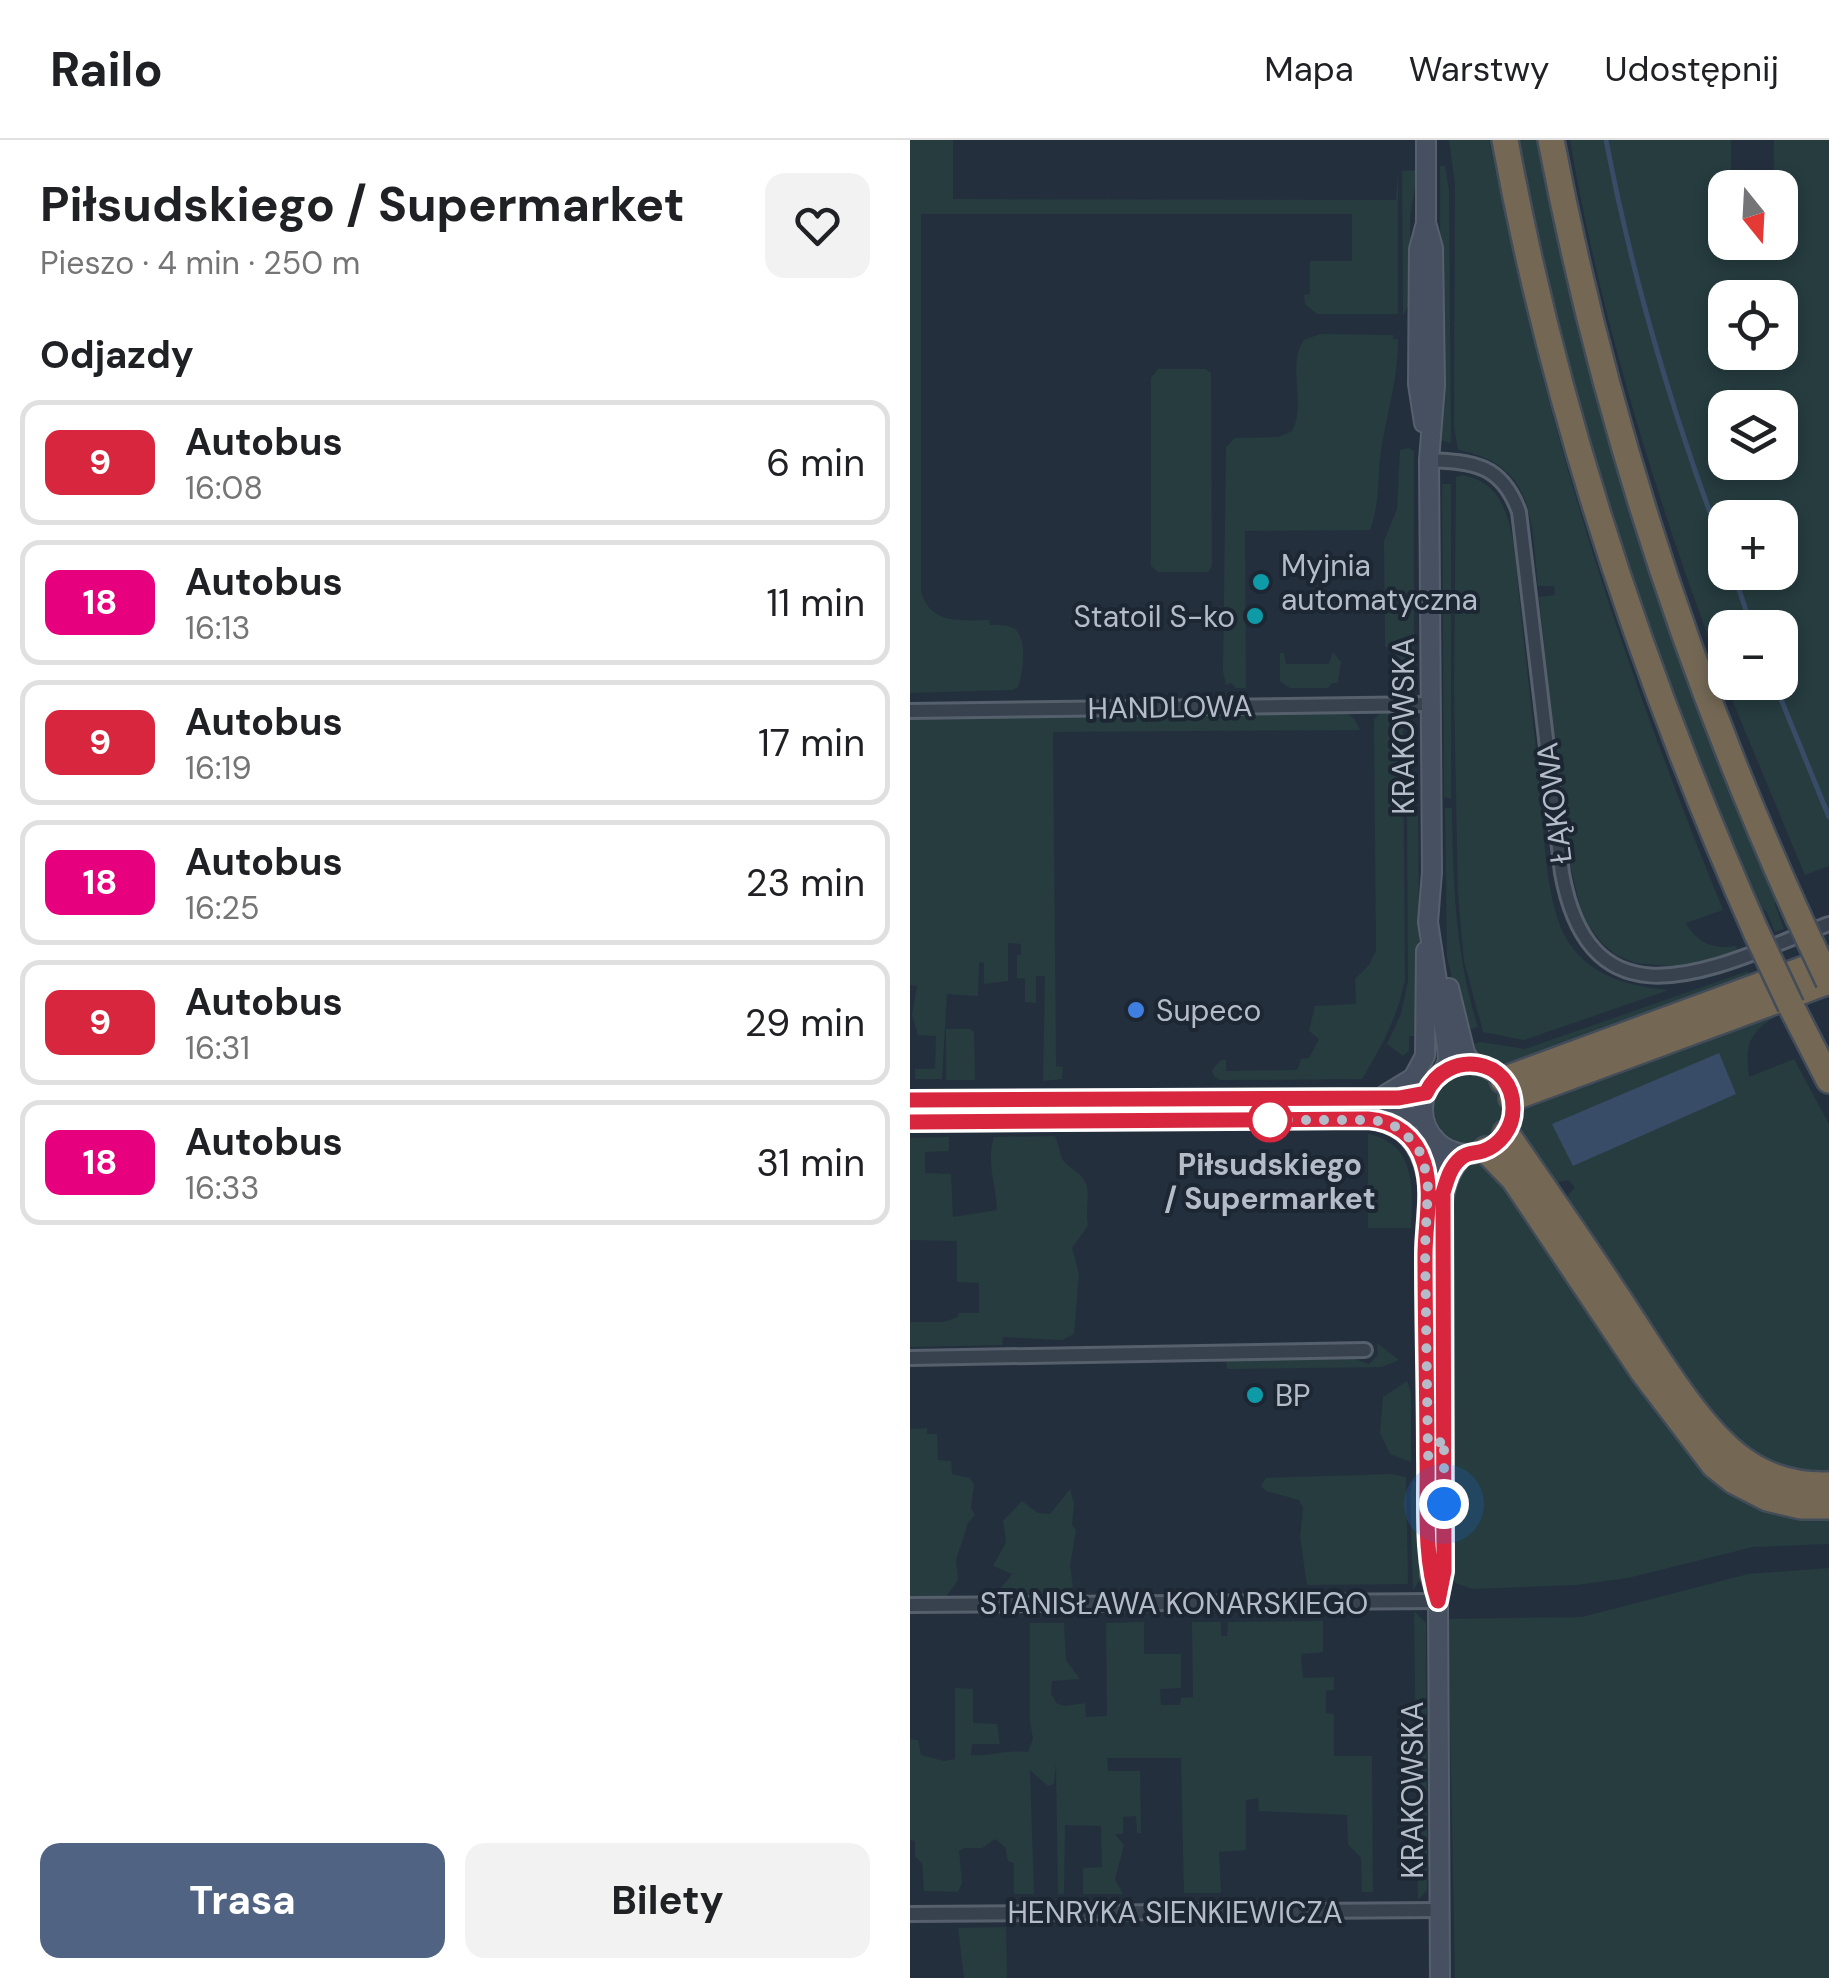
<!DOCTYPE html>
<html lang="pl">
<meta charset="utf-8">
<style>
body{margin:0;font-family:"DM Sans",sans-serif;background:#f2f2f2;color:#202124;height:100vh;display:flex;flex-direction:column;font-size:38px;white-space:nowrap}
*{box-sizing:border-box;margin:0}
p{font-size:32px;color:#757577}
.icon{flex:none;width:55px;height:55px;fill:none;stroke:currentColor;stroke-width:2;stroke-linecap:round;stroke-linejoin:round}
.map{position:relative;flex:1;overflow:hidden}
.side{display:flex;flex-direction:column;background:#fff;width:910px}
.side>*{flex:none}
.badge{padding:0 20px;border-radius:15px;font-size:35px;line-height:65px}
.needle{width:65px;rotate:162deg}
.controls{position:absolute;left:798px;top:30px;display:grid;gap:20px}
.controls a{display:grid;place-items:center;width:90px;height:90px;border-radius:20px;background:#fff;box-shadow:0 5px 15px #0003;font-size:50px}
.you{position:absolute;width:50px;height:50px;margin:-25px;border:8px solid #fff;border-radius:50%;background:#1a73e8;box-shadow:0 0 0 15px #1a73e833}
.map>.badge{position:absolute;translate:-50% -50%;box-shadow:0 0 0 5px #fff}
h2{padding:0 40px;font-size:38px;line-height:90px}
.round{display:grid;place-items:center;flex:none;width:105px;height:105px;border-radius:20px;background:#f2f2f2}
.summary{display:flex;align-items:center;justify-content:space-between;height:170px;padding:0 40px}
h1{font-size:48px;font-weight:700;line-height:75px}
.button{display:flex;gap:20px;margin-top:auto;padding:20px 40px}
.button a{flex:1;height:115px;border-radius:20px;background:#506383;color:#fff;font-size:40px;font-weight:700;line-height:115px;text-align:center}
.button a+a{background:#f2f2f2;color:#202124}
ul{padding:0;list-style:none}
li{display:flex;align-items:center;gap:30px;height:125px;margin:0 20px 15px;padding:0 20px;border:5px solid #e0e0e0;border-radius:20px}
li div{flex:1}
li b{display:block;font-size:38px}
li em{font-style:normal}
li .badge{min-width:110px;font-weight:700;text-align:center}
header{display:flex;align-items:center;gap:60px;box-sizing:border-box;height:140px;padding:0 50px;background:#fff;border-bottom:2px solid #e0e0e0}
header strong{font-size:48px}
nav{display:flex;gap:55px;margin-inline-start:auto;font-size:35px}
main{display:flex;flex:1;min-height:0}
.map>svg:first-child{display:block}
.green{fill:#263c3f;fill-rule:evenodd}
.water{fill:#394c67}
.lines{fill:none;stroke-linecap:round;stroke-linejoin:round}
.stream{stroke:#394c67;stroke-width:5}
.street-casing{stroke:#565f6c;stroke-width:18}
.secondary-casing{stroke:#565f6c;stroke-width:22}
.highway-casing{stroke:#434c59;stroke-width:30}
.street{stroke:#38414e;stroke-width:12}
.secondary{stroke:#465061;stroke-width:18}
.highway{stroke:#746855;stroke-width:25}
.highway-bridge-casing{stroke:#434c59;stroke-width:30;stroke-linecap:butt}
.highway-bridge{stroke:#746855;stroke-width:25}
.line-casing{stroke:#fff;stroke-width:22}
.line{stroke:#d7263d;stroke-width:15}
.walk{stroke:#b4bcc9;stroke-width:10;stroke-dasharray:0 18}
.culture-dot{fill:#0f9aa8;stroke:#1d2633;stroke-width:4}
.shop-dot{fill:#3f7fe0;stroke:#1d2633;stroke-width:4}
.stop-dot{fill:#fff;stroke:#d7263d;stroke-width:5}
.labels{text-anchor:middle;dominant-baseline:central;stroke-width:8;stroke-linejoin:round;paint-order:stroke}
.poi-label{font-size:30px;fill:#b4bcc9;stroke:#1d2633;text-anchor:start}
.street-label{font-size:30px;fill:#b4bcc9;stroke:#1d2633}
.stop-label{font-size:30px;font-weight:bold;fill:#b4bcc9;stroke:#1d2633}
</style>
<header>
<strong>Railo</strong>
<nav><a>Mapa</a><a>Warstwy</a><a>Udostępnij</a></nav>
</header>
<main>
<section class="side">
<div class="summary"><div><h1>Piłsudskiego / Supermarket</h1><p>Pieszo · 4 min · 250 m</p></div><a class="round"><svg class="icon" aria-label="heart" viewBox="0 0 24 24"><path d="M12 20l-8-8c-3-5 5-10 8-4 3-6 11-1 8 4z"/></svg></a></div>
<h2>Odjazdy</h2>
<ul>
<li><span class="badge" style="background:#d7263d;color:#fff">9</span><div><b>Autobus</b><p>16:08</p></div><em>6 min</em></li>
<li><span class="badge" style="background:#e6007e;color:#fff">18</span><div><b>Autobus</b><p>16:13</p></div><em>11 min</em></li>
<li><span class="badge" style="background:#d7263d;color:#fff">9</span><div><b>Autobus</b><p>16:19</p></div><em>17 min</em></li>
<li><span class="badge" style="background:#e6007e;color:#fff">18</span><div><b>Autobus</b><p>16:25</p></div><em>23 min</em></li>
<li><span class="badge" style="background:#d7263d;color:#fff">9</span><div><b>Autobus</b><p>16:31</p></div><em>29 min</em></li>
<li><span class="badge" style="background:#e6007e;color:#fff">18</span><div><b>Autobus</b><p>16:33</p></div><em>31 min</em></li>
</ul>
<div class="button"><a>Trasa</a><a>Bilety</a></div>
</section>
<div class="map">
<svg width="919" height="1838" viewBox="0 0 919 1838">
<rect width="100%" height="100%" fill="#242f3e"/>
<path class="green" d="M 0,0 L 43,0 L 43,59 L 486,60 L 488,31 L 488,174 L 407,174 L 395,164 L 394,155 L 400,154 L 400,121 L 442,121 L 442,74 L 11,74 L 11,451 C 20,485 50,480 79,480 L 80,485 C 88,485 98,484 105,489 C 118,500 113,533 108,547 L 102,550 L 0,553 Z
M 539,0 L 579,0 C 595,74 610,149 629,223 C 676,410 740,591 813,770 L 776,783 C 787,803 804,810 826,806 L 828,811 L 770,827 L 726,823 L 706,815 L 693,804 L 673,779 L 657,711 L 629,457 L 645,455 L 644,446 L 628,446 C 621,382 626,324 548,310 L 544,286 L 545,44 Z
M 607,0 L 632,0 L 671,198 L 747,442 L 866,748 L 865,765 L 874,789 L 865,792 L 856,771 L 847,765 C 816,691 781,617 753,541 C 689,366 643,183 607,0 Z
M 660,0 L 821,0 L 821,39 L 864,39 L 864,0 L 919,0 L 919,726 L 895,735 L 815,543 L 870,542 L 870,488 L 815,488 L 815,541 C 750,372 690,178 660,0 ZM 815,48 L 870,48 L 870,102 L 815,102 ZM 815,158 L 870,158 L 870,212 L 815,212 ZM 815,268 L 870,268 L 870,322 L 815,322 ZM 815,378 L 870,378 L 870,432 L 815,432 Z
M 530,26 L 535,26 L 539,51 L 541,303 L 531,300 Z
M 508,30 L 500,77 L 500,162 L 493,176 L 492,31 Z
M 410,194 L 483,195 L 483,199 L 488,199 C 488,240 477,271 471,311 C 467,338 470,364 460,390 L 335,391 L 336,548 L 326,548 L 321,543 L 316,545 L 313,532 L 316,307 L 325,298 L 369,297 L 382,291 C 397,264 376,225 394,200 Z
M 248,229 L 295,229 L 301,233 L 302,426 L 298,432 L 248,432 L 241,426 L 241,238 Z
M 499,308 L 504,311 L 504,522 L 499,526 L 475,506 L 474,401 L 487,369 L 490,310 Z
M 552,335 C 568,338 581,345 589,359 C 605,385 606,427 609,456 C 616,520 623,583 630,646 C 634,690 635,767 659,803 C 683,838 720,846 759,850 L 614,900 L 573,892 L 554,821 L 548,754 L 544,550 L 546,337 Z
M 532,344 L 541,344 L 541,659 L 534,657 Z
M 423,512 L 431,522 L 428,543 L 422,543 L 418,548 L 380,548 L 370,541 L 370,513 L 374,513 L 376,524 L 419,524 Z
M 480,572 L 481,577 L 493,581 L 495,840 C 487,878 472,906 452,939 L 310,940 L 304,936 L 302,930 L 311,920 L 316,920 L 316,931 L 387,930 L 391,919 L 399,918 L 409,899 L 399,891 L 405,866 L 446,864 L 445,839 L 459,825 L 466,811 L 464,580 L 469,574 Z
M 435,573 L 444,578 L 450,590 L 143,592 L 146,926 L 153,927 L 152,939 L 133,941 L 135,836 L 126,836 L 126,863 L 115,862 L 115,839 L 107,838 L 107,815 L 111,815 L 111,804 L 98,803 L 98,841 L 74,844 L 74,823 L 69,822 L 68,856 L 37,854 L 32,939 L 5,939 L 5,929 L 25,929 L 26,896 L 8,895 L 2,875 L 7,846 L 0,845 L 0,577 Z
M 497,668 L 508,668 L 510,896 L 499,896 L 499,911 L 493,916 L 477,904 L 491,874 L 498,842 Z
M 535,668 L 542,668 C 543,743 545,814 568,887 L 554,891 L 537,817 Z
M 838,831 L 842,840 L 591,927 L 572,918 L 559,905 L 571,902 L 615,909 Z
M 862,874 L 864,878 C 838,892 835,909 839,937 L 884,919 L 919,984 L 919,1335 L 896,1335 L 850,1320 L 809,1283 L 755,1212 L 655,1059 L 665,1047 L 658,1040 L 641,1044 C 623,1020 597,997 615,966 Z
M 36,889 L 61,889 L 64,892 L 65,940 L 36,940 Z
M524 968a35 35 0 1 1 70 0a35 35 0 1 1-70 0Z
M 458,994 C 506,1003 503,1049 501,1088 L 458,1088 Z
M 145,996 C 149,1004 149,1013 153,1020 C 159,1029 172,1032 176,1044 C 180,1055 175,1072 178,1086 L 162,1108 L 169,1134 L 164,1194 L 152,1200 L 93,1197 L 92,1205 L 0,1207 L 0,1182 L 34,1182 L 48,1177 L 49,1173 L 69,1173 L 69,1143 L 47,1142 L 47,1101 L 0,1100 L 0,998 L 39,997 L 39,1011 L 15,1012 L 15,1033 L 41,1034 L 43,1077 L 87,1070 C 86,1045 76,1022 84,997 Z
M 567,1020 L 581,1023 L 748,1267 L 919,1376 L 919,1404 L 843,1407 L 718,1438 L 666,1445 L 563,1449 L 545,1443 L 542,1436 L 536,1080 L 547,1029 Z
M 467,1203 L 489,1220 L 472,1227 L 317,1229 L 316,1220 L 442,1218 L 459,1224 L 468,1215 Z
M 497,1241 L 501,1253 L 501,1322 L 480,1314 L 470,1293 L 473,1257 Z
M 17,1288 L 17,1294 L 27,1294 L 28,1320 L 41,1321 L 42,1334 L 60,1338 L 64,1345 L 61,1368 L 65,1375 L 58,1383 L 46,1420 L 48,1440 L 36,1457 L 0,1457 L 0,1289 Z
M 482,1334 L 496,1337 L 498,1444 L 397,1445 L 390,1397 L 393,1368 L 389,1360 L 356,1351 L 351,1346 L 356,1338 Z
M 503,1340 L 511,1347 L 514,1434 L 503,1450 L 500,1355 Z
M 160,1349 L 164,1364 L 162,1385 L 166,1390 L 160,1426 L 163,1446 L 153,1456 L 92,1457 L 91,1448 L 102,1434 L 83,1426 L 96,1402 L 93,1381 L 112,1361 L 128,1373 L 140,1374 Z
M 919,1428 L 919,1838 L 545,1838 L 538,1479 L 672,1477 L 838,1434 Z
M 504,1471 L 516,1483 L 517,1750 L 508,1760 Z
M 413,1481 L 413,1512 L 391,1514 L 393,1538 L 424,1537 L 424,1550 L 416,1551 L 416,1573 L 424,1574 L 424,1616 L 462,1616 L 463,1752 L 452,1752 L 451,1718 L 438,1704 L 437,1675 L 349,1671 L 348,1658 L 336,1660 L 336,1710 L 309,1712 L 311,1753 L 274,1753 L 271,1618 L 197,1618 L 198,1631 L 230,1631 L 231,1693 L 227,1693 L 226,1676 L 213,1677 L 213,1694 L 205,1694 L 214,1705 L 205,1739 L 213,1754 L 173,1754 L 173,1728 L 192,1727 L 191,1686 L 155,1685 L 154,1754 L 148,1754 L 146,1625 L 144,1644 L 138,1646 L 120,1630 L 124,1754 L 104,1754 L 104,1723 L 98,1721 L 95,1707 L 85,1699 L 72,1708 L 54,1708 L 49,1711 L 52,1743 L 48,1752 L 14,1751 L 12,1723 L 5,1716 L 5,1701 L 0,1700 L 0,1599 L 8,1600 L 11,1615 L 34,1621 L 45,1619 L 45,1548 L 63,1549 L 63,1583 L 87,1584 L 90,1604 L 62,1604 L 61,1615 C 80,1617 99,1609 118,1612 L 123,1599 L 120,1582 L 120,1483 L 154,1483 L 156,1520 L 170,1539 L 142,1541 L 141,1553 L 146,1563 L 155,1566 L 175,1563 L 176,1577 L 197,1576 L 196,1483 L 234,1482 L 234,1514 L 271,1514 L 271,1548 L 250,1549 L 251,1565 L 270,1565 L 271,1558 L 283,1557 L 282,1482 L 311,1482 L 311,1496 L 317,1496 L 318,1482 Z
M 96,1787 L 97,1838 L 54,1838 L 48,1788 Z"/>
<path class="water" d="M 809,913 L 826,954 L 663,1026 L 642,984 Z"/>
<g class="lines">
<path class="stream" d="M 696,0 C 723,141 764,279 815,413
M 823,432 L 842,488
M 864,542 L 919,677"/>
<defs>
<path id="street" d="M 519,320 C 563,322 592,324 609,372 L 652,733 C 682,900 815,822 919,784
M 0,571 L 520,564
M 0,1218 L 455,1210
M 0,1465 L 528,1461
M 0,1774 L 530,1770"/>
<path id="secondary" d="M 516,83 L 523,108 L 525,245 L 519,320 L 522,732 L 518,782 L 537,907 L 538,921 L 534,930
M 514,283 L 508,244 L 509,109 L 516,83 L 516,0
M 539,848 L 555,913 L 562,924
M513 969a45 45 0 1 1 90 0a45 45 0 1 1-90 0Z
M 475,955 L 503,938 L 515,916 L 516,811
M 0,961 L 489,958 L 516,953
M 470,981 C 501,988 513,1014 518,1042
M 0,982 L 513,977
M 524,998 L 526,1015 L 519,1048 L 515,1107 L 520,1435 L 528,1460
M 530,1838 L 528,1461 L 534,1431 L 532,1077 C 533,1051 537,1032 555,1014"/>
<path id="highway" d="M 595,0 C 645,275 734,539 847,794
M 641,0 C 692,268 776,529 889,778
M 881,866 L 919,940
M 593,940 L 919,820
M 602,958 L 919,841
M 596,993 C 635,1050 674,1106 712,1164 C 743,1211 788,1288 833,1320 C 859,1339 888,1346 919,1345
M 576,1010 L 604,1039 L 734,1233 L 804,1325 L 824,1341 L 857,1358 L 891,1366 L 919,1366"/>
</defs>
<use href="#street" class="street-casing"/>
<use href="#secondary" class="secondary-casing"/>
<use href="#highway" class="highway-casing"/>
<use href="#street" class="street"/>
<use href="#secondary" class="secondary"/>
<use href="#highway" class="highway"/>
<defs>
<path id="highway-bridge" d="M 889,778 L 919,842
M 847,794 L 881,866"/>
</defs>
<use href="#highway-bridge" class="highway-bridge-casing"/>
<use href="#highway-bridge" class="highway-bridge"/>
</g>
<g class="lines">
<defs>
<path id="line" d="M 0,960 L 489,958 L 516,953 C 537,908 604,917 603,969 C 603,988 590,1005 573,1011 C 564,1014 558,1012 551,1018 C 540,1027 537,1040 533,1053 L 534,1431 L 528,1461 C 513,1415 518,1364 517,1316 C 517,1249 515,1182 515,1115 C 515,1085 523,1052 514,1023 C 506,996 485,981 458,979 L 0,982"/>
</defs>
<use href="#line" class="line-casing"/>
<use href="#line" class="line"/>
<path class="walk" d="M 360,980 L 465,980 L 490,988 L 508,1008 L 514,1023 L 518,1048 L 515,1107 L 518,1316 L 534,1298 L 534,1364"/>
</g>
<g class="culture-dot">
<circle cx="351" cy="442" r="10"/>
<circle cx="345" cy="476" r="10"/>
<circle cx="345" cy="1255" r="10"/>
</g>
<circle class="shop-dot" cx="226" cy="870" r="10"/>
<circle class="stop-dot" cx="360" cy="980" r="20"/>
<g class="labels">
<g class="poi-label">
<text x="371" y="425">Myjnia<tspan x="371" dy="34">automatyczna</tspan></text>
<text x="325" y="476" text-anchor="end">Statoil S-ko</text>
<text x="246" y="870">Supeco</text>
<text x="365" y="1255">BP</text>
</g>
<g class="street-label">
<text transform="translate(260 567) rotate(-1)">HANDLOWA</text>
<text transform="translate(493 586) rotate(-90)">KRAKOWSKA</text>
<text transform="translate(644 663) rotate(-97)">ŁĄKOWA</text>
<text x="264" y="1463">STANISŁAWA KONARSKIEGO</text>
<text transform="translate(502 1650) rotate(-90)">KRAKOWSKA</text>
<text x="265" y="1772">HENRYKA SIENKIEWICZA</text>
</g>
<g class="stop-label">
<text x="360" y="1024">Piłsudskiego<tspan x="360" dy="34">/ Supermarket</tspan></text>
</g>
</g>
</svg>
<div class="controls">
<a><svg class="needle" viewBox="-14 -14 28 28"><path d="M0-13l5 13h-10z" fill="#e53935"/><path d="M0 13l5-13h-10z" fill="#757577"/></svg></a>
<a><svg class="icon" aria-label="locate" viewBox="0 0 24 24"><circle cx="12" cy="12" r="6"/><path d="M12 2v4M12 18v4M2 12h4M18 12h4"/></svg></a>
<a><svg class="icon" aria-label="layers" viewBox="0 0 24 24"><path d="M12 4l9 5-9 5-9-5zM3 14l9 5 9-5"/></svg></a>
<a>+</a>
<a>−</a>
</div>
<div class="you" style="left:534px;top:1364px"></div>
</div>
</main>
